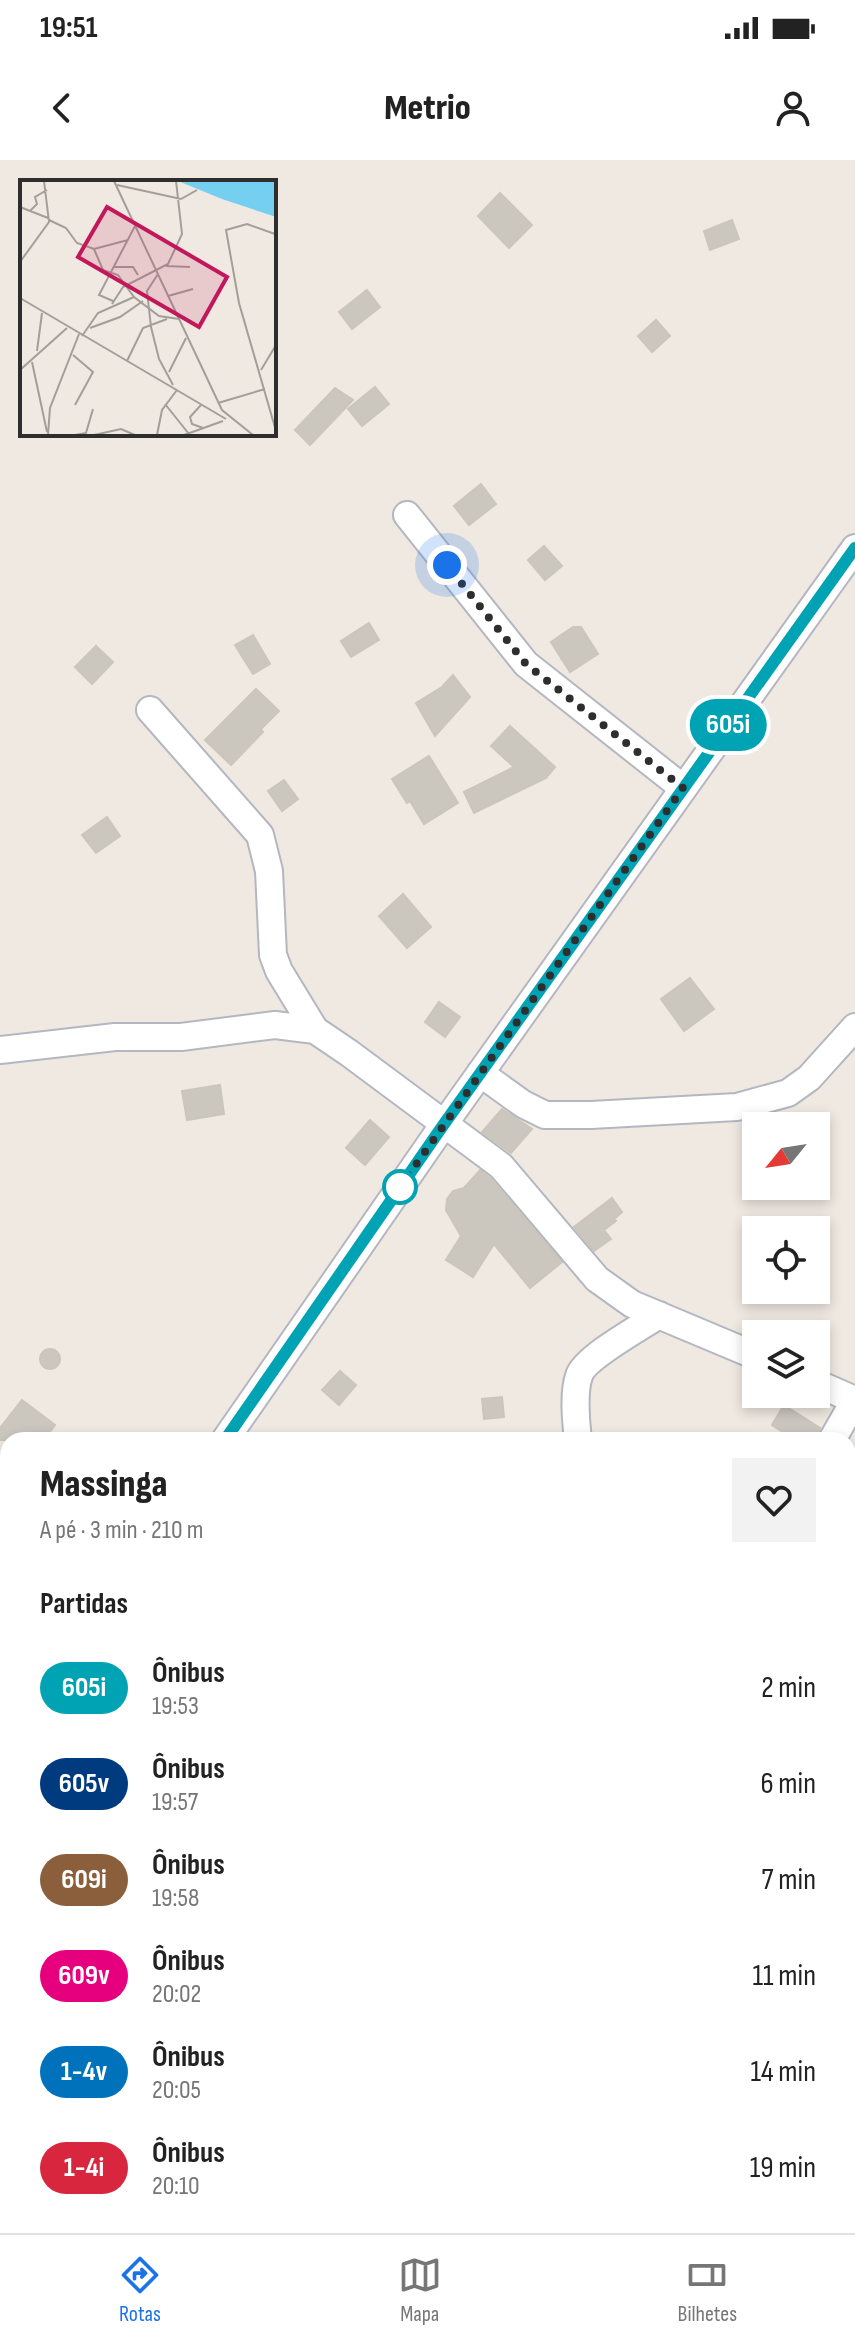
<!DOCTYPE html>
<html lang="pt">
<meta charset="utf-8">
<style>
body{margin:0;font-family:"Sofia Sans Condensed",sans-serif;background:#f2f2f2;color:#222;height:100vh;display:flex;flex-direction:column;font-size:30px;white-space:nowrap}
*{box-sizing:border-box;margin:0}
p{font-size:26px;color:#767676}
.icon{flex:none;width:44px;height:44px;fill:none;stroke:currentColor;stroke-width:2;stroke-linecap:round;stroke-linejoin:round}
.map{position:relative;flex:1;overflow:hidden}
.side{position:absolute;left:0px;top:1272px;width:856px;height:802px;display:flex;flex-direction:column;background:#fff;border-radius:24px 24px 0 0;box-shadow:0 4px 12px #0003}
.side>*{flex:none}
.badge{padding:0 16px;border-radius:26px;font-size:28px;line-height:52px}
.needle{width:52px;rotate:240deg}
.tools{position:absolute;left:742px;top:952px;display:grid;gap:16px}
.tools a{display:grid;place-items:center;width:88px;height:88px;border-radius:0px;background:#fff;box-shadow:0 4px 12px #0003;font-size:40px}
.you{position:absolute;width:40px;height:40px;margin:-20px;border:6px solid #fff;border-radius:50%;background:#1a73e8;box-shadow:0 0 0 12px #1a73e833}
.map>.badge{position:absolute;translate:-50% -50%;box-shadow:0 0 0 4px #fff}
h2{padding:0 40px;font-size:30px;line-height:72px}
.round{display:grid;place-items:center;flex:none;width:84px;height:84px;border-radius:0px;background:#f2f2f2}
.headline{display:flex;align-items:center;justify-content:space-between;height:136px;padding:0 40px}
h1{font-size:38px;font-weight:800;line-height:60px}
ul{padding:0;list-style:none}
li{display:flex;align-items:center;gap:24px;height:96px;padding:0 40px}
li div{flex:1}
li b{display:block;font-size:30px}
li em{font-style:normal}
li .badge{min-width:88px;font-weight:700;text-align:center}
.status{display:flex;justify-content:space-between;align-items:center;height:56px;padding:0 40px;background:#fff;direction:ltr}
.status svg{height:22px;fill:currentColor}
header{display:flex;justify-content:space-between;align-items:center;height:104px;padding:0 40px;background:#fff;font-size:36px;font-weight:800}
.menu{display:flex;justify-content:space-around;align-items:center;height:112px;border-top:2px solid #e0e0e0;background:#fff;font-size:22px;color:#767676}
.menu a{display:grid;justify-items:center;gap:4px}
.menu .selected{color:#1a73e8}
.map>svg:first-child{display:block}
.building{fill:#cbc7bf;stroke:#cbc5ba;stroke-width:2}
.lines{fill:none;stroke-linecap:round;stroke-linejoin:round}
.minor-casing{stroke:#b4b7c1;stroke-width:30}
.minor{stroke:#fff;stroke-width:26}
.line-casing{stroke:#fff;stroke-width:18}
.line{stroke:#00a3b4;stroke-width:12}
.walk{stroke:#2e2e2e;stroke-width:8;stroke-dasharray:0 14.4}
.stop-dot{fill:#fff;stroke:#00a3b4;stroke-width:4}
.inset-road{fill:none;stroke:#a29e99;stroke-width:2}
.view{fill:#c2185b;fill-opacity:0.15;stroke:#c2185b;stroke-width:4}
.inset-edge{fill:none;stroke:#2e2e2e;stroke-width:4}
</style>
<div class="status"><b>19:51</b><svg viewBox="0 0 49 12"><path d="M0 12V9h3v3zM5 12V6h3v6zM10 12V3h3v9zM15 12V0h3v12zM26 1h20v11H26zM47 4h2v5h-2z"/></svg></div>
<header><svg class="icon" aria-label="back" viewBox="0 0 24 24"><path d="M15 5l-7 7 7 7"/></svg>Metrio<svg class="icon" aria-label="person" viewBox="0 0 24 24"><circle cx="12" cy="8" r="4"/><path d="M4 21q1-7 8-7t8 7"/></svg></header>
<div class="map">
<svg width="855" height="2073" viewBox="0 0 855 2073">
<rect width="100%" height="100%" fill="#efe9e1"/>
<path class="building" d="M 500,33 L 532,65 L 509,88 L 478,56 Z
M 732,60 L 739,79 L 710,90 L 704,71 Z
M 367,130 L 380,147 L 352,169 L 339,152 Z
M 656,160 L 670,176 L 652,192 L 638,176 Z
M 375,227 L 389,244 L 362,266 L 348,249 Z
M 335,228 L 353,240 L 310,285 L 295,270 Z
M 481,324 L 496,344 L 469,365 L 454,346 Z
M 544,386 L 562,406 L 545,420 L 528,400 Z
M 369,463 L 379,480 L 351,497 L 341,481 Z
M 573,467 L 581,467 L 598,494 L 570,512 L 551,482 Z
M 253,475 L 270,504 L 253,514 L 235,485 Z
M 96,486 L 113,502 L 92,524 L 75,507 Z
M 453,515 L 470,537 L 435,576 L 416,543 L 442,527 Z
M 256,529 L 279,551 L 261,569 L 263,572 L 231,605 L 205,580 Z
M 510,566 L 555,607 L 546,618 L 474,653 L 464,632 L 514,607 L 491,586 Z
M 429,596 L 458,643 L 424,664 L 410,641 L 407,643 L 392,619 Z
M 284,620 L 298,639 L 282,651 L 268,631 Z
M 107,657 L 120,676 L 96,693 L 82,675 Z
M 403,734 L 431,767 L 407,788 L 379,756 Z
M 690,818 L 714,849 L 684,871 L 661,839 Z
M 439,842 L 460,857 L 445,877 L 425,862 Z
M 220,925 L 224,954 L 187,960 L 182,931 Z
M 502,949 L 532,969 L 511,993 L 482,972 Z
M 370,960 L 389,977 L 365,1005 L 346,988 Z
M 480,1010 L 490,1018 L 562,1102 L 530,1128 L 494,1084 L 473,1117 L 446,1100 L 461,1076 L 446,1050 L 447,1039 L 453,1031 L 464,1028 Z
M 612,1038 L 622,1052 L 614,1059 L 616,1061 L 604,1070 L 611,1079 L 594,1091 L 574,1067 Z
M40 1199a10 10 0 1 1 20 0a10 10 0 1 1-20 0Z
M 340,1211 L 356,1225 L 339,1245 L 322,1230 Z
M 502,1237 L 504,1257 L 484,1259 L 482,1239 Z
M 22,1240 L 55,1265 L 44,1280 L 0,1280 L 0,1268 Z
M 784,1245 L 820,1268 L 816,1280 L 795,1280 L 772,1265 Z"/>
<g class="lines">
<defs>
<path id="minor" d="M 407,355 L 526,504 L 683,628
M 150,550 L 260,675 L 269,711 L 273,795 L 279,811 L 315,870
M 0,890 L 115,877 L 181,877 L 275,865 L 315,870 L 349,893 L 501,1006 L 597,1119 L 632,1144 L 756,1196
M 480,913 L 523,944 L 545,955 L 591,955 L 737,947 L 788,933 L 809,918 L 855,867
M 816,1223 L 855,1240
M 225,1280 L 444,964 L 855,388
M 578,1280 C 576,1262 573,1233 579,1216 C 584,1198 641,1167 659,1155
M 832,1280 L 855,1240
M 848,1518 L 855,1516
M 0,1606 L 8,1595
M 668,2066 L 670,2073"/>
</defs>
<use href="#minor" class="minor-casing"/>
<use href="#minor" class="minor"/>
</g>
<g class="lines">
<defs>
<path id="line" d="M 225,1280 L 444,964 L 855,388"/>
</defs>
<use href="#line" class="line-casing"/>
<use href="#line" class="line"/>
<path class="walk" d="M 400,1027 L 683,628 L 526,504 L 447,405"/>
</g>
<circle class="stop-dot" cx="400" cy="1027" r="16"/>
<g transform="translate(20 20)">
<rect width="256" height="256" fill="#efe9e1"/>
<path d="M 158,1 L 256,1 L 256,37 L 202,19 Z" fill="#75cff0"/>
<path class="inset-road" d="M 94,1 L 202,230 L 233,255M 97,5 L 161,19 L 177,10M 0,27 L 28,38M 10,31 L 17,24 L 15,17 L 27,10M 29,40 L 46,48 L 57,63 L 74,69 L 108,60M 255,54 L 227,44 L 206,50 L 219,123 L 256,251M 74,69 L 83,90 L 98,95 L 114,117 L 139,136 L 159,139M 0,82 L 29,42 L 24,1M 146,86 L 170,87M 94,87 L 113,87 L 118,95M 138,94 L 127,111 L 131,147 L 139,179 L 153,205M 148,116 L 173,109M 0,118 L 206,239M 93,121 L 79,115 L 115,46M 92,124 L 103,107 L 148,84 L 162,54 L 156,1M 70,148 L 100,137 L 123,121M 62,156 L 78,133 L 114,117M 17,171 L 22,133M 53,175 L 73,192 L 55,225M 107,181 L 123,148 L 147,139M 12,182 L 27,252M 0,190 L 47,148M 241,190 L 256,165M 149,192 L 166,158M 198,223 L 245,209M 145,224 L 169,254M 181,225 L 170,237 L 172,244 L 183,248M 28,255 L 30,228 L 59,154M 55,255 L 66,253 L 73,229M 74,255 L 101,249 L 115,255M 137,255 L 142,230 L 157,210M 164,255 L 203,241"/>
<path class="view" d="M 87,27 L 207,97 L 179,147 L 58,77 Z"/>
<rect width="256" height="256" class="inset-edge"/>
</g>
</svg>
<div class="tools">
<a><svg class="needle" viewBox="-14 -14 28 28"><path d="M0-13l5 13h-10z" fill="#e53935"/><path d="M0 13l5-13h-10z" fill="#767676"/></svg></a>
<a><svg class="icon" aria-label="locate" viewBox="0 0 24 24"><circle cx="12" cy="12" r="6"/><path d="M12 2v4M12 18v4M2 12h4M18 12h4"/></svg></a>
<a><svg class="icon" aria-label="layers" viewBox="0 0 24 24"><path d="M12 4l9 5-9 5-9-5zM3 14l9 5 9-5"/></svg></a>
</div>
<div class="you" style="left:447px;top:405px"></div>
<b class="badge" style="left:728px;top:565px;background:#00a3b4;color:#fff">605i</b>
<section class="side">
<div class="headline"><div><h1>Massinga</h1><p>A pé · 3 min · 210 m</p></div><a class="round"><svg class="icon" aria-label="heart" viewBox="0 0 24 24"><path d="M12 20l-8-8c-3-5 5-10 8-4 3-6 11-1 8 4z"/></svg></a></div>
<h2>Partidas</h2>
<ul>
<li><span class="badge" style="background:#00a3b4;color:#fff">605i</span><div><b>Ônibus</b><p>19:53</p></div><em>2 min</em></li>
<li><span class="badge" style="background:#003b80;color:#fff">605v</span><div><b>Ônibus</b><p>19:57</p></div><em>6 min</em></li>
<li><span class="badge" style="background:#8b5e3c;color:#fff">609i</span><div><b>Ônibus</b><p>19:58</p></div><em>7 min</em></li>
<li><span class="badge" style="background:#e6007e;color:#fff">609v</span><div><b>Ônibus</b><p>20:02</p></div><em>11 min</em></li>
<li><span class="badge" style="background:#0072bc;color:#fff">1-4v</span><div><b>Ônibus</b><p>20:05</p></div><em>14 min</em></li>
<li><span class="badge" style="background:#d7263d;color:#fff">1-4i</span><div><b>Ônibus</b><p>20:10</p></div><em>19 min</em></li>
</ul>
</section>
</div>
<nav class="menu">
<a class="selected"><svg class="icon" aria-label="directions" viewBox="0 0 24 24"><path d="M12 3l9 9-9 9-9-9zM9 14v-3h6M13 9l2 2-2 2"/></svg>Rotas</a>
<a><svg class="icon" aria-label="map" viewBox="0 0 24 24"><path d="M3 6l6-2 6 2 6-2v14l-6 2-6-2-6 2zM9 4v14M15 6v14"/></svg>Mapa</a>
<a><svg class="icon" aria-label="tickets" viewBox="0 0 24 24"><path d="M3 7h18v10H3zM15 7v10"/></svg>Bilhetes</a>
</nav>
